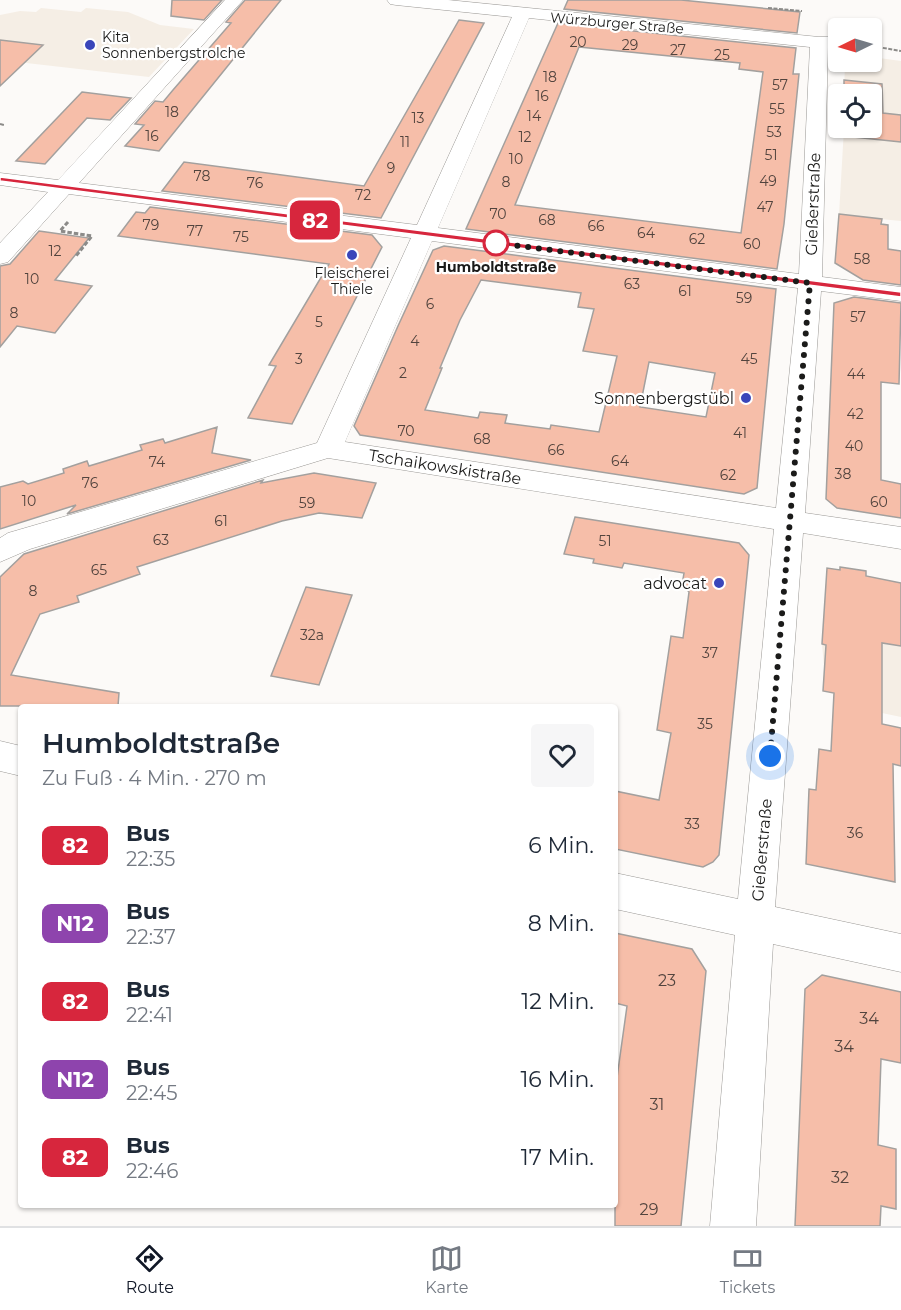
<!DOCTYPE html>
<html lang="de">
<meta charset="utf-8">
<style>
body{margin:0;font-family:Montserrat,sans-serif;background:#f6f6f7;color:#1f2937;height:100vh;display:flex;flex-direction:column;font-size:22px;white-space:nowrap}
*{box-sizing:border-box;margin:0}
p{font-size:20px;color:#747a83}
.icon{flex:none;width:33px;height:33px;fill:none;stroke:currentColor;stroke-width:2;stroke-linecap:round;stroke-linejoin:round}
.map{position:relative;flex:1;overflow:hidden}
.details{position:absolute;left:18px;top:704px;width:600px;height:504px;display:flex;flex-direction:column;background:#fff;border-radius:6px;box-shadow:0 2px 4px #0004}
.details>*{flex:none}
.badge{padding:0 12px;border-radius:9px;font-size:21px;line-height:39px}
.needle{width:39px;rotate:265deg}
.tools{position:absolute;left:828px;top:18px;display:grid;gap:12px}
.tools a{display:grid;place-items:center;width:54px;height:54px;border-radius:6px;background:#fff;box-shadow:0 2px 4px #0004;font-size:30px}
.you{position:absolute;width:30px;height:30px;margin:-15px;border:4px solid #fff;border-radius:50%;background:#1a73e8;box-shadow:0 0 0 9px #1a73e833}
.map>.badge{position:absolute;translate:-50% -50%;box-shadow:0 0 0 3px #fff}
.round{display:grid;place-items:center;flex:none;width:63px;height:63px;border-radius:6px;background:#f6f6f7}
.summary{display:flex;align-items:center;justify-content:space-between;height:102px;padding:0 24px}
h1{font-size:28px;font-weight:600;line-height:45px}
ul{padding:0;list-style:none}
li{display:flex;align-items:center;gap:18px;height:78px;padding:0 24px}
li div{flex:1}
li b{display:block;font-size:22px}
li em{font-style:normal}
li .badge{min-width:66px;font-weight:700;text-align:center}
.tabs{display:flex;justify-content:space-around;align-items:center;height:84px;border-top:2px solid #e0e1e3;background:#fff;font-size:16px;color:#747a83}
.tabs a{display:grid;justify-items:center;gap:3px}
.tabs .current{color:#111827}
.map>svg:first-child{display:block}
.built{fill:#f5eee5}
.building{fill:#f6bea9;stroke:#a3a09e;stroke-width:1.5;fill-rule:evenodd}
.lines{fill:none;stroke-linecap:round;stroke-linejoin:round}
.minor-casing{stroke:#9a9895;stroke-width:1}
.path-far1{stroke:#8c8b89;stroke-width:2;stroke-dasharray:4 1.5;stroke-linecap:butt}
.path{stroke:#8c8b89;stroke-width:3;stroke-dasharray:4.5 2;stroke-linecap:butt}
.minor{fill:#fff;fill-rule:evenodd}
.line{fill:#d7263d;stroke:#fff;stroke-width:1.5}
.walk{stroke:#1b1b1a;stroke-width:6;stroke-dasharray:0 10.8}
.poi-dot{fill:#3a46ba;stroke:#fff;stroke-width:2}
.stop-dot{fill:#fff;stroke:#d7263d;stroke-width:3}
.labels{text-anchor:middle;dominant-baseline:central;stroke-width:4.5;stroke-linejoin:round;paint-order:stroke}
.far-street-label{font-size:14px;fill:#1b1b1a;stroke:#fff}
.far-poi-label{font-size:14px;fill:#1b1b1a;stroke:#fff;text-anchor:start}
.number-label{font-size:14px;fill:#52443e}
.far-stop-label{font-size:14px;font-weight:bold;fill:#1b1b1a;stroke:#fff}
.street-label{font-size:16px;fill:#1b1b1a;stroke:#fff}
.poi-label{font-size:16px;fill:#1b1b1a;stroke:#fff;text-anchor:end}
.near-number-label{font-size:16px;fill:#52443e}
</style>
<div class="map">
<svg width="901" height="1226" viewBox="0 0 901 1226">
<rect width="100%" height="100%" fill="#fcfaf8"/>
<path class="built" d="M 41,8 L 81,12 L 86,8 L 128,12 L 160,25 L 194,29 L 149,77 L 0,60 L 0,15 L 20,11 L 36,12 Z
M 872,57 L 901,61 L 901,221 L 839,215 L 844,128 L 872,128 L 872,94 L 844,94 L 845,62 L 872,62 Z
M 840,567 L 866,571 L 866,576 L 901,583 L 901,717 L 882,713 L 881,678 L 824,667 L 822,644 L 827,568 L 839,570 Z"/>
<path class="building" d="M 172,0 L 222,0 L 204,20 L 171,16 Z
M 245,0 L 281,0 L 159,151 L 125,146 L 144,125 L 135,124 L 155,101 L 163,102 L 173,90 L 231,23 L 226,22 Z
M 568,0 L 681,0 L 800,12 L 797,33 L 564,9 Z
M 459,20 L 484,23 L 381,218 L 162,191 L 184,162 L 364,186 Z
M 558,23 L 796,48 L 793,74 L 799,74 L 784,224 L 777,269 L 466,229 ZM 579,47 L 740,63 L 739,69 L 763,72 L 741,233 L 515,205 Z
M 0,40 L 43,45 L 0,86 Z
M 844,80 L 882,84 L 883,113 L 901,115 L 901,142 L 844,136 L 844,128 L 872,128 L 872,94 L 844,94 Z
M 82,92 L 131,98 L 110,120 L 87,118 L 45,164 L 16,161 Z
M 150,207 L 372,235 L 382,247 L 292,424 L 248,418 L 276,366 L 269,365 L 329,264 L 118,236 L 136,212 L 145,213 Z
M 839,214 L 882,219 L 881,224 L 888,225 L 888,249 L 901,251 L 901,285 L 863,280 L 835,263 Z
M 39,231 L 89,238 L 55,280 L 92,286 L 55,333 L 17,326 L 0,347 L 0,266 L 10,264 Z
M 444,246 L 776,289 L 757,488 L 744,494 L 360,435 L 354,426 L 398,326 L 433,250 ZM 481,280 L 581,293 L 578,307 L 594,309 L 583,351 L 617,356 L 599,432 L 551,425 L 550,429 L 505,423 L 507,415 L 480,412 L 478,418 L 425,410 L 442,368 L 440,368 L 460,320 ZM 649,362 L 715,373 L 706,417 L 640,407 Z
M 854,297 L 901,303 L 899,384 L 881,382 L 881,480 L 901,484 L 901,518 L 837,508 L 826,499 L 834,303 Z
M 217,427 L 212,453 L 251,460 L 67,514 L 76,505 L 0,529 L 0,487 L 23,481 L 28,484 L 64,473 L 63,469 L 87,461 L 89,466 L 142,450 L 140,445 L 163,439 L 165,443 Z
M 314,473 L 376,483 L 362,518 L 319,513 L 282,521 L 137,567 L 140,574 L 77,596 L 79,602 L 40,614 L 11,675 L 119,693 L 118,706 L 0,706 L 0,577 L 24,554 L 263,480 L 261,483 Z
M 575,517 L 739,543 L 749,555 L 719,855 L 713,862 L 703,867 L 615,849 L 615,791 L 659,800 L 671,733 L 657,730 L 671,636 L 683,638 L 689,592 L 682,585 L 684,573 L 624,563 L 622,568 L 593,563 L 594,559 L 564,554 Z
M 840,567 L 866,571 L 866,576 L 901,583 L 901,646 L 882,643 L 882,724 L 901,728 L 901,766 L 893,764 L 895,882 L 806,864 L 809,789 L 816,790 L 819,749 L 831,751 L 834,693 L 823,691 L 826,645 L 822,644 L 827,568 L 840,570 Z
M 306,587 L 352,595 L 319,685 L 271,676 Z
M 615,933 L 692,949 L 706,971 L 681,1226 L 615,1226 L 615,1092 L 627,1006 L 615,1003 Z
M 822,975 L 901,992 L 901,1063 L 881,1059 L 878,1145 L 896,1149 L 896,1209 L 881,1206 L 880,1226 L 795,1226 L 805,989 Z"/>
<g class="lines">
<defs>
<path id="minor" d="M 225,0 L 243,0 L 79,183 L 417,225 L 512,17 L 396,5 L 390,4 L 387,0 L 448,0 L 819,37 L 838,36 L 838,46 L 828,47 L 822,277 L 901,287 L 901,301 L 821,291 L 805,513 L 901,527 L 901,549 L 803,533 L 775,907 L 901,934 L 901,972 L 773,944 L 756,1226 L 710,1226 L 735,935 L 615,909 L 615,873 L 738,899 L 774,529 L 328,458 L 30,549 L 0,562 L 0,538 L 8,533 L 317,443 L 411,238 L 69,194 L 8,262 L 0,264 L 0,243 L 48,192 L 0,185 L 0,173 L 58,180 ZM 529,18 L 810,47 L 799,274 L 438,228 ZM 432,241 L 798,288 L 776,508 L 345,442 Z
M 0,741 L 21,746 L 21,776 L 0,771 Z"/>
</defs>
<use href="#minor" class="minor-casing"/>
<path class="path-far1" d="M 768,8 L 802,11
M 872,46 L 901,51
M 0,124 L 4,125"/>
<path class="path" d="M 68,222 L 60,231 L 92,236 L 76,256"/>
<use href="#minor" class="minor"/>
</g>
<path class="line" d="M 0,177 L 901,292 L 901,297 L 0,181 Z"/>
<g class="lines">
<path class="walk" d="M 496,243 L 810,283 L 770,756"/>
</g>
<g class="poi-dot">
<circle cx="90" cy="45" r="6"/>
<circle cx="352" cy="255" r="6"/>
<circle cx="746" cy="398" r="6"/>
<circle cx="719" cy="583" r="6"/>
</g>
<circle class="stop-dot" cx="496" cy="243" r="12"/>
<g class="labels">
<g class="far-street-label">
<text transform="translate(617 23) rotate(5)">Würzburger Straße</text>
</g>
<g class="far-poi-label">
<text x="102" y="37">Kita<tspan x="102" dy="16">Sonnenbergstrolche</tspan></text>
<text x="352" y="273" text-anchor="middle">Fleischerei<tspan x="352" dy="16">Thiele</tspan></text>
</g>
<g class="number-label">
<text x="578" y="42">20</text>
<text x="630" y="45">29</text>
<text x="678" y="50">27</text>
<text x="722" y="55">25</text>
<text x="550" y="77">18</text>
<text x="780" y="85">57</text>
<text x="542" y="96">16</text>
<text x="777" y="109">55</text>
<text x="172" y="112">18</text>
<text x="534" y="116">14</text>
<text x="418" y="118">13</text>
<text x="774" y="132">53</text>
<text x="152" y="136">16</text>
<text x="525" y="137">12</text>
<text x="405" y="142">11</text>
<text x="771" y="155">51</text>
<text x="516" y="159">10</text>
<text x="391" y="168">9</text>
<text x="202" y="176">78</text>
<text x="768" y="181">49</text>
<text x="506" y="182">8</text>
<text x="255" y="183">76</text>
<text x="363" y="195">72</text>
<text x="765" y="207">47</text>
<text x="498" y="214">70</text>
<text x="547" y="220">68</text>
<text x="151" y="225">79</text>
<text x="596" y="226">66</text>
<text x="195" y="231">77</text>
<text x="646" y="233">64</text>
<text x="241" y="237">75</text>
<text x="697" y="239">62</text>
<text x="752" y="244">60</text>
<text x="55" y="251">12</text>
<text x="862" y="259">58</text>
<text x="32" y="279">10</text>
<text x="632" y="284">63</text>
<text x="685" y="291">61</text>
<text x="744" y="298">59</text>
<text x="430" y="304">6</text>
<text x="14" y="313">8</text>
<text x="858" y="317">57</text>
<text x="319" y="322">5</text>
<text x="415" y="341">4</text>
<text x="299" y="359">3</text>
<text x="749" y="359">45</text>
<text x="403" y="373">2</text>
<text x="856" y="374">44</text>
<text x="855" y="414">42</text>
<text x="406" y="431">70</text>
<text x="740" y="433">41</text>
<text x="482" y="439">68</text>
<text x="854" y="446">40</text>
<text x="556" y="450">66</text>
<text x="620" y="461">64</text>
<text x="157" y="462">74</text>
<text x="843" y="474">38</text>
<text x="728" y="475">62</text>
<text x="90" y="483">76</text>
<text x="29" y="501">10</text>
<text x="879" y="502">60</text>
<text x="307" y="503">59</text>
<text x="221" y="521">61</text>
<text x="161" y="540">63</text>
<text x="605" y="541">51</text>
<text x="99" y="570">65</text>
<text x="33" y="591">8</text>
<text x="312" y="635">32a</text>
<text x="710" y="653">37</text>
<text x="705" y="724">35</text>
<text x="692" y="824">33</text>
<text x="855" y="833">36</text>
</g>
<g class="far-stop-label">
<text x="496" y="267">Humboldtstraße</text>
</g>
<g class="street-label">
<text transform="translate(813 204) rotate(-88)">Gießerstraße</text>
<text transform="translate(445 467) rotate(9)">Tschaikowskistraße</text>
<text transform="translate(762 850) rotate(-85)">Gießerstraße</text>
</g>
<g class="poi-label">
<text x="734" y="398">Sonnenbergstübl</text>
<text x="707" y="583">advocat</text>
</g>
<g class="near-number-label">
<text x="667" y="980">23</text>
<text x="869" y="1018">34</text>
<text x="844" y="1046">34</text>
<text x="657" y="1104">31</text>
<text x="840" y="1177">32</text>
<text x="649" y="1209">29</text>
</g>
</g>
</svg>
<div class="tools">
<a><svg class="needle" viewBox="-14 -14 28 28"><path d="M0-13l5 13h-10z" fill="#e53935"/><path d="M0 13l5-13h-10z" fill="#747a83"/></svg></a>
<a><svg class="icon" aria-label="locate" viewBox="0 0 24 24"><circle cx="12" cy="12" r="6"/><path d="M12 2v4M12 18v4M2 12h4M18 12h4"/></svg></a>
</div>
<div class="you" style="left:770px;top:756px"></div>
<b class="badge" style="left:315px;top:220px;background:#d7263d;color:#fff">82</b>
<section class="details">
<div class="summary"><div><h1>Humboldtstraße</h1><p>Zu Fuß · 4 Min. · 270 m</p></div><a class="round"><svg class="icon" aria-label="heart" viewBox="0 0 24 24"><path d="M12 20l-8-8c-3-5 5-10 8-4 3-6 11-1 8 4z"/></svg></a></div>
<ul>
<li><span class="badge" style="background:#d7263d;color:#fff">82</span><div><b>Bus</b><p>22:35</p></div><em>6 Min.</em></li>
<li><span class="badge" style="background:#8e44ad;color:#fff">N12</span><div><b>Bus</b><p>22:37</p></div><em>8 Min.</em></li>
<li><span class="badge" style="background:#d7263d;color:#fff">82</span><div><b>Bus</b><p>22:41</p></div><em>12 Min.</em></li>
<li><span class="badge" style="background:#8e44ad;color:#fff">N12</span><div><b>Bus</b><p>22:45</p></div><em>16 Min.</em></li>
<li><span class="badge" style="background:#d7263d;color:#fff">82</span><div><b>Bus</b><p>22:46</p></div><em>17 Min.</em></li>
</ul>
</section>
</div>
<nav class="tabs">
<a class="current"><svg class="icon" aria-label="directions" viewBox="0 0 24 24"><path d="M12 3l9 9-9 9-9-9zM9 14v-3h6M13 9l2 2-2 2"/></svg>Route</a>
<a><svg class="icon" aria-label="map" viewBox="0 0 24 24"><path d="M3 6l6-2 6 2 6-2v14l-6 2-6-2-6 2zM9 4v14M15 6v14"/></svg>Karte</a>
<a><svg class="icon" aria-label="tickets" viewBox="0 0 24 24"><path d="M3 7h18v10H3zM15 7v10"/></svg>Tickets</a>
</nav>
